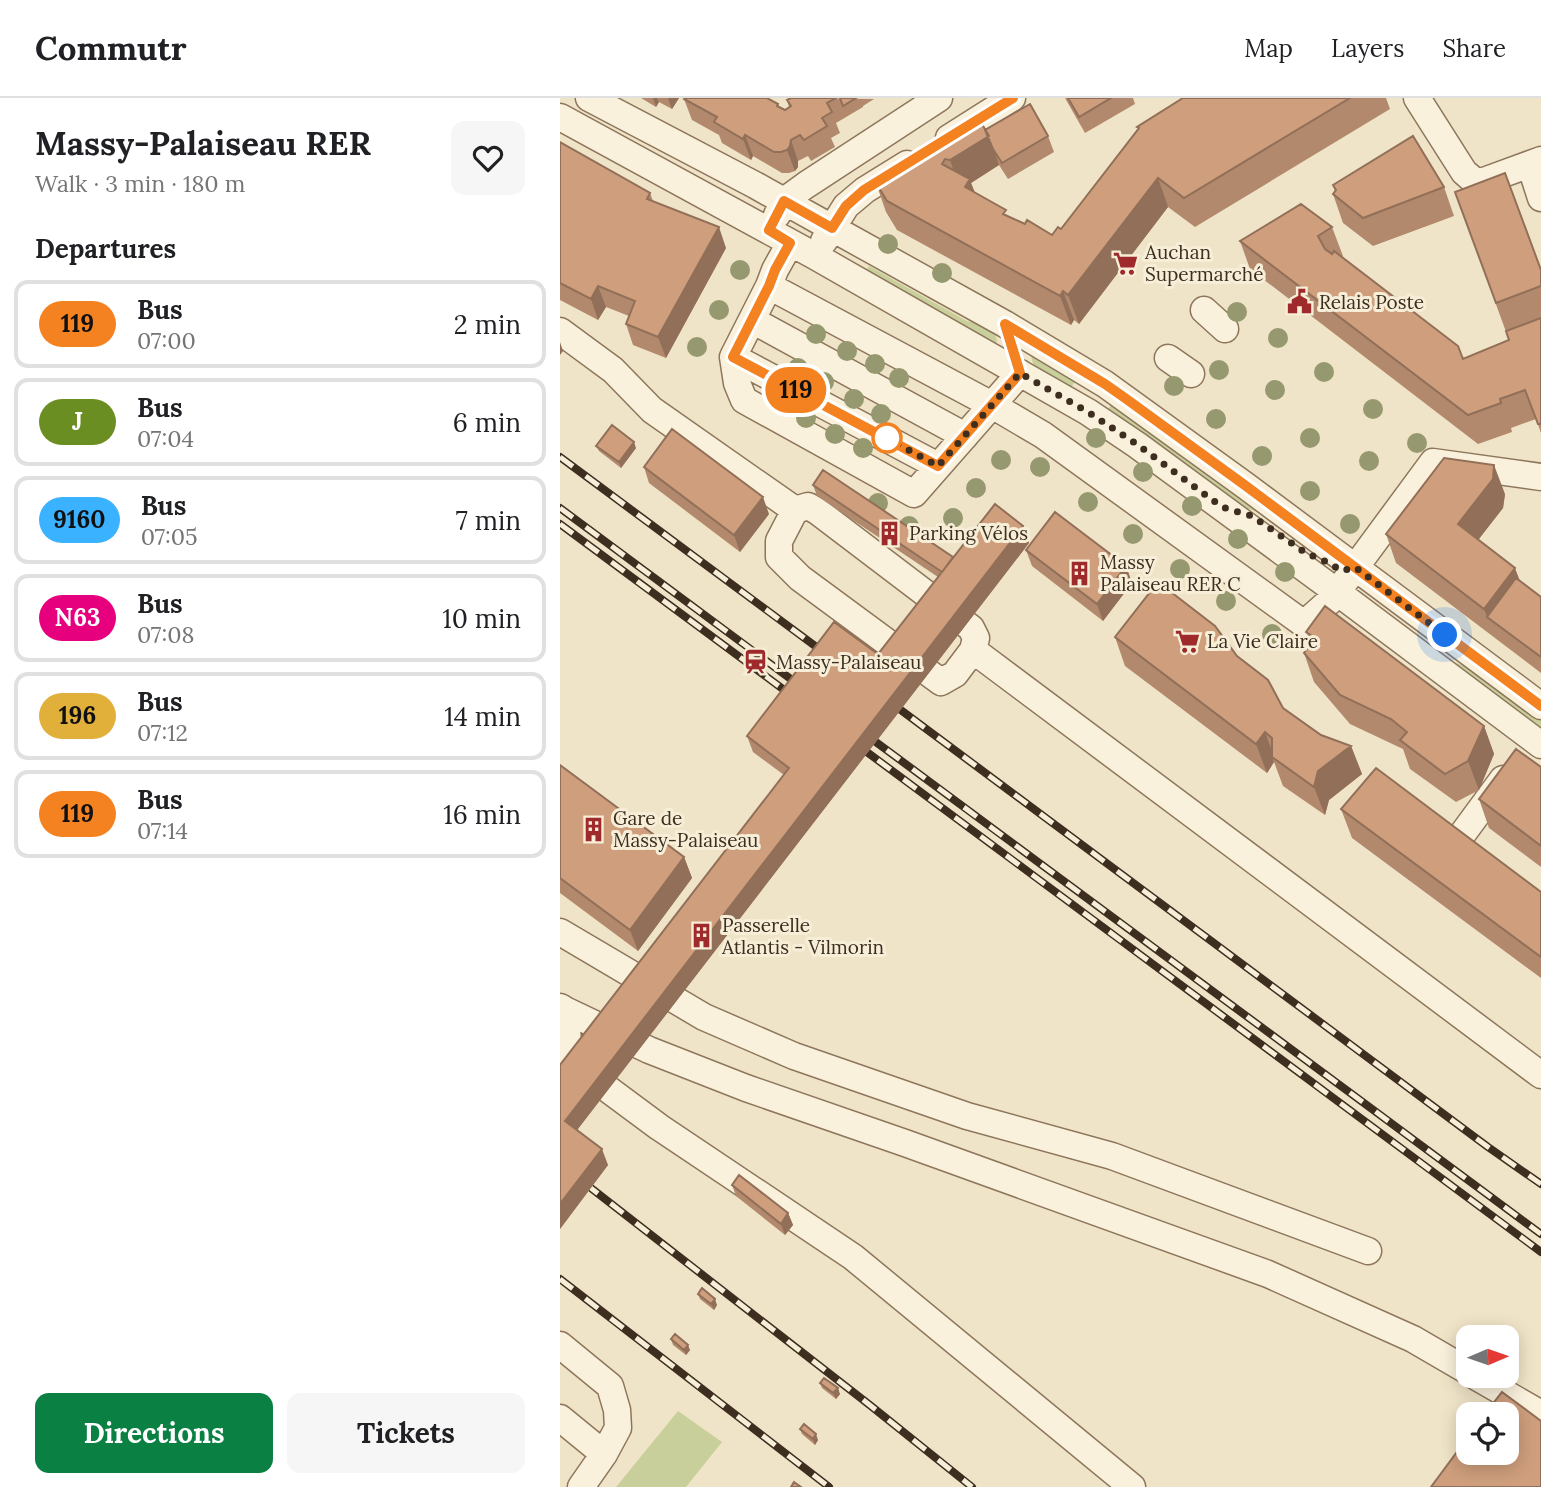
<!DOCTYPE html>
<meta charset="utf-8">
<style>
body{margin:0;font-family:Lora,serif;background:#f6f6f6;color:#202124;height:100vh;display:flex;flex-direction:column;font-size:26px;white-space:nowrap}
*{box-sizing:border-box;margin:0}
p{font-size:23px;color:#757577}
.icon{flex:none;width:38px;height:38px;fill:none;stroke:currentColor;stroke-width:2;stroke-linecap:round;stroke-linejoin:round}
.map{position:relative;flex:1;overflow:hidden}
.details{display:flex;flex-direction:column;background:#fff;width:560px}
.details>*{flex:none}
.badge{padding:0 14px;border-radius:23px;font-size:24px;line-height:46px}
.needle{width:46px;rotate:88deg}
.controls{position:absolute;left:896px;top:1227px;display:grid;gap:14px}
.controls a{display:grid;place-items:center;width:63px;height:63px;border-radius:14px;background:#fff;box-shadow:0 4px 18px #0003;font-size:35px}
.you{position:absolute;width:35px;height:35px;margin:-18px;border:5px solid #fff;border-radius:50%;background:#1a73e8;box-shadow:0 0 0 10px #1a73e833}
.map>.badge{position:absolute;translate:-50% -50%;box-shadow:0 0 0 4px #fff}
h2{padding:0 35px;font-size:26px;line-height:63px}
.round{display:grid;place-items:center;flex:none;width:74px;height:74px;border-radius:14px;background:#f6f6f6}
.head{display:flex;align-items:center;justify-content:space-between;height:119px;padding:0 35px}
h1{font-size:33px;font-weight:800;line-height:52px}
.primary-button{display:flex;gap:14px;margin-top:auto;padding:14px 35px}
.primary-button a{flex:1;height:80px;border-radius:14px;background:#0b8043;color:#fff;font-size:28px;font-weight:800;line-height:80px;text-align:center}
.primary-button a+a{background:#f6f6f6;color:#202124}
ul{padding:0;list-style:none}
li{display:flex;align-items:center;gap:21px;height:88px;margin:0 14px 10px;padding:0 21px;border:4px solid #e0e0e0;border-radius:14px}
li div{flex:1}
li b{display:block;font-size:26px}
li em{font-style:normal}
li .badge{min-width:77px;font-weight:700;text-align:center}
header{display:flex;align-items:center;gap:42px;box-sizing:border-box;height:98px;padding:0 35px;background:#fff;border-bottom:2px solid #e0e0e0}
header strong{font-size:33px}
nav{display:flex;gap:38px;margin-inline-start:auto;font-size:24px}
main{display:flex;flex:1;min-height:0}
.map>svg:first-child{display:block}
.green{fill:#c9cf9b}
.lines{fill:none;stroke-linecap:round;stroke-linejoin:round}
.minor-casing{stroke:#8d765c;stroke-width:29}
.minor{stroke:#faf1dc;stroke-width:26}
.rail-casing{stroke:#3d2e20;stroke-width:8}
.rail{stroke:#f7eed8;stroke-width:5;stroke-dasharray:16;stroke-linecap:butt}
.tree{fill:#96986f}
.wall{fill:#b2896c}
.shaded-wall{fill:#916f58}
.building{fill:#cf9f7d;stroke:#916f58;stroke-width:2}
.line-casing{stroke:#fff;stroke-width:16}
.line{stroke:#f58220;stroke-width:10}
.walk{stroke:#3d2e20;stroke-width:7;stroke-dasharray:0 12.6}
.stop-dot{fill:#fff;stroke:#f58220;stroke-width:3.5}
.labels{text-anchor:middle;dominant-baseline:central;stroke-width:6;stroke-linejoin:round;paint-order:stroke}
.poi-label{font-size:19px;fill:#3d2e20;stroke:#f7eed8;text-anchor:start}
</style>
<header>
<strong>Commutr</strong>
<nav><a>Map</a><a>Layers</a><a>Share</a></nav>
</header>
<main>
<section class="details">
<div class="head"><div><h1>Massy-Palaiseau RER</h1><p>Walk · 3 min · 180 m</p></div><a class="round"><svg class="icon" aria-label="heart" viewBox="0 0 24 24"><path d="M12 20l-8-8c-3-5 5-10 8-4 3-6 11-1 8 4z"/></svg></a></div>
<h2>Departures</h2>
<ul>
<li><span class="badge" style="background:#f58220;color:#111">119</span><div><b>Bus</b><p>07:00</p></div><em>2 min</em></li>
<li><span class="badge" style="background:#6b8e23;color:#fff">J</span><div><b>Bus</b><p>07:04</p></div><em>6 min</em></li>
<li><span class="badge" style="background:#3bb2ff;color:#111">9160</span><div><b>Bus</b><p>07:05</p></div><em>7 min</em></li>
<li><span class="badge" style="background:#e6007e;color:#fff">N63</span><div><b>Bus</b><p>07:08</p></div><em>10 min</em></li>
<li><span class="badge" style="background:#e0b03b;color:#111">196</span><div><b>Bus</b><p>07:12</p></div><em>14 min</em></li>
<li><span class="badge" style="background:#f58220;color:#111">119</span><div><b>Bus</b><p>07:14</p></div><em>16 min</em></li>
</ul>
<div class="primary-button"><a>Directions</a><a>Tickets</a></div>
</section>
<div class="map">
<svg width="981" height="1389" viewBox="0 0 981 1389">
<rect width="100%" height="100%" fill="#f0e4c8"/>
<path class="green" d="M 309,168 L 407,223 C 420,225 436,228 437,244 L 432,249 L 303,178 Z
M 469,251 L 519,279 L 509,292 L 475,273 Z
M 554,302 L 705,417 L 660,400 L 545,316 Z
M 809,502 L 891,563 L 926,576 L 981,617 L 981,638 Z
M 118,1313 L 162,1344 L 126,1389 L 56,1389 Z"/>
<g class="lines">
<defs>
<path id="minor" d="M 29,0 L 195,87 L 272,130 L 445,226 L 545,286 L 686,388 L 981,608
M 857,0 L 904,74 L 912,81 L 921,84 L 981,62
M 0,19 L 255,158 L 528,314 L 577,347 L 777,494 L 981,647
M 389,40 L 452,0
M 970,66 L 981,100
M 217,117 L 224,103 L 246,87 L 379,0
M 264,143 L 286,108 L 305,92 L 347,66
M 230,145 L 215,172 L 209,188 L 173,259 L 177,285 L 184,302 L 354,396 L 460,275
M 209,188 L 432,307 L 483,337 L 744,526 L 772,501 L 873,364 L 981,379
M 644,212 L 665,231
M 192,222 L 405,338
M 0,233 L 53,272 L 92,312 L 235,412 L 219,443 L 219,459 L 240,480 L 381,584 L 395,576 L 413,552 L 981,977
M 173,259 L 378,368
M 608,260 L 631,276
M 235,412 L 248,408 L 257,413 L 411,530 L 416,540 L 413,552
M 904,734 L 943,681
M 0,834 L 144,919 L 234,958 L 407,1018 L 552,1058 L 808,1153
M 0,909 L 5,912 L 10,963 L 99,1029 L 293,1159 L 572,1389
M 5,912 L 89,952 L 186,990 L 345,1045 L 708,1176 L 853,1241 L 908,1273
M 0,1247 L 50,1288 L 57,1312 L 58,1330 L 44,1356 L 21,1389
M 915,1278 L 981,1316
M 0,1320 L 44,1356"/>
</defs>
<use href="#minor" class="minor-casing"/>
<use href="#minor" class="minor"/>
<defs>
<path id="rail" d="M 0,359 L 270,559
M 0,410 L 247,593
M 0,426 L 239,603
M 326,601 L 928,1049 L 981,1086
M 301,633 L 981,1136
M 292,643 L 981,1154
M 0,1066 L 311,1308 L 412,1389
M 0,1181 L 269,1389"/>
</defs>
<use href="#rail" class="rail-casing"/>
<use href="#rail" class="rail"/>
</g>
<g class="tree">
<circle cx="328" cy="146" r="10"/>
<circle cx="180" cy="172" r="10"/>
<circle cx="382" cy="175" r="10"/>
<circle cx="159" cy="212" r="10"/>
<circle cx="677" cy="214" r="10"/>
<circle cx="256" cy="236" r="10"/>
<circle cx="718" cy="240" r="10"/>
<circle cx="137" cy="249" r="10"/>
<circle cx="287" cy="253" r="10"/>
<circle cx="315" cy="266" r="10"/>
<circle cx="238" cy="270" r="10"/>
<circle cx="659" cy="272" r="10"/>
<circle cx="764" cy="274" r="10"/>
<circle cx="339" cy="280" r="10"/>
<circle cx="264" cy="284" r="10"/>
<circle cx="614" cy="288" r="10"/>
<circle cx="715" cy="292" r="10"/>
<circle cx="294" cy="301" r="10"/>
<circle cx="218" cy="305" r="10"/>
<circle cx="813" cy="311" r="10"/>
<circle cx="321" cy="316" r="10"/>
<circle cx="246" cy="320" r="10"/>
<circle cx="656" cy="321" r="10"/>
<circle cx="275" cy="336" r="10"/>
<circle cx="536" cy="340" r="10"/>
<circle cx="750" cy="340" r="10"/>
<circle cx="857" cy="345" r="10"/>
<circle cx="303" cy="350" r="10"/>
<circle cx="702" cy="358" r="10"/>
<circle cx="441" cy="362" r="10"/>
<circle cx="809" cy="363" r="10"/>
<circle cx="480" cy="369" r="10"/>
<circle cx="583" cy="374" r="10"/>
<circle cx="416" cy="390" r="10"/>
<circle cx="750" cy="393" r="10"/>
<circle cx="528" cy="404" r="10"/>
<circle cx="318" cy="405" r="10"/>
<circle cx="632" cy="408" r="10"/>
<circle cx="393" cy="420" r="10"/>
<circle cx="790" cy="426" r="10"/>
<circle cx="349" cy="428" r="10"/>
<circle cx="573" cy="436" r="10"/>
<circle cx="678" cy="441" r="10"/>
<circle cx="620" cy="471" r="10"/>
<circle cx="725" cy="474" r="10"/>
<circle cx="666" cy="503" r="10"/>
<circle cx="712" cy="536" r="10"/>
</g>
<path class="wall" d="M 81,0 L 119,0 L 112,11 L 99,4 L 96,9 Z
M 231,0 L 314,1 L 303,8 L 303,9 L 276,25 L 280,35 L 271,40 L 275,49 L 251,63 L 248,58 L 238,63 L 238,69 L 235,73 L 229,75 L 222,75 L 193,58 L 191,62 L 162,45 L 159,37 L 132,22 L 124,1 L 218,6 L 219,9 L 225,12 L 229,9 L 227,2 Z
M 505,0 L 573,0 L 575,6 L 525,35 Z
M 621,0 L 826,0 L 830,11 L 635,129 L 608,109 L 519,226 L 514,222 L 511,227 L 337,132 L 326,114 L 316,85 L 425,32 L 488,38 L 494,54 L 448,81 L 439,67 L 411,85 L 415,94 L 449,119 L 465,126 L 492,137 L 501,131 L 578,32 L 577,29 L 621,1 Z
M 0,44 L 90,95 L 93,103 L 166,150 L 106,260 L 73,247 L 66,226 L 69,218 L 46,209 L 38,222 L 0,202 Z
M 773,87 L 884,89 L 894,118 L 813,148 L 783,125 L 773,96 L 775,93 Z
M 895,94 L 981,172 L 981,335 L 976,321 L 951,330 L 952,334 L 918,346 L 690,171 L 680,143 L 772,129 L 783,158 L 782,159 L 903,261 L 949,242 Z
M 36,348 L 76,350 L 61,370 L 39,353 Z
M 84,369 L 209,416 L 180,454 L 89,385 Z
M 253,387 L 393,459 L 463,428 L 469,445 L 17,1032 L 48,1067 L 0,1131 L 0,967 L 224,677 L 193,654 L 187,638 L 318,556 L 378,479 L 257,398 Z
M 945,396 L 943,410 L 918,442 L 960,483 L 981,499 L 981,575 L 836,465 L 826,436 Z
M 466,452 L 566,468 L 572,485 L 543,523 L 472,468 Z
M 746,534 L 924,628 L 934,656 L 919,692 L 896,704 L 850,671 L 843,651 L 790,626 L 754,584 L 744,555 L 751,545 Z
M 555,539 L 677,558 L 723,610 L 761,637 L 791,648 L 802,676 L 769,702 L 765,717 L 723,688 L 714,664 L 707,675 L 565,568 Z
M 0,667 L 124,759 L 132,780 L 78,853 L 0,795 Z
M 981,669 L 981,769 L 929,730 L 919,701 Z
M 781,711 L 981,794 L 981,880 L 792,740 Z
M 172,1087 L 228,1115 L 233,1127 L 225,1137 L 176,1098 Z
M 138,1196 L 157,1207 L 154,1212 L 140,1201 Z
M 111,1241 L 130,1252 L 126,1257 L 113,1247 Z
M 260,1285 L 280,1296 L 276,1301 L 262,1290 Z
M 240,1331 L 258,1342 L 255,1347 L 242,1336 Z"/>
<path class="shaded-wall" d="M 93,0 L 97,0 L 99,4 L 96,9 Z
M 108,0 L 119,0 L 112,11 Z
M 185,37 L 193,58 L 191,62 L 183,41 Z
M 429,38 L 439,67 L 411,85 L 420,110 L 415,118 L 400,91 L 390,62 Z
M 231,42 L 238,63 L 238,69 L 235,73 L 227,52 Z
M 598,80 L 608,109 L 519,226 L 508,197 Z
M 159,129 L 166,150 L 106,260 L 98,239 Z
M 38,188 L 46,209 L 38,222 L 31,201 Z
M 503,193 L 514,222 L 511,227 L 500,198 Z
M 0,244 L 3,253 L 0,257 Z
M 74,344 L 76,350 L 61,370 L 59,364 Z
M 934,367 L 945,396 L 943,410 L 908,455 L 898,426 Z
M 203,399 L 209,416 L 180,454 L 174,437 Z
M 463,428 L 469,445 L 11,1040 L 5,1023 Z
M 566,468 L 572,485 L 543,523 L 537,506 Z
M 955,470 L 966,499 L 927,519 L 924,511 Z
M 924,628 L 934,656 L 919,692 L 908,663 Z
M 705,634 L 715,661 L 712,659 L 714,664 L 707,675 L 696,646 Z
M 791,648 L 802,676 L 769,702 L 765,717 L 754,689 L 758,673 Z
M 124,759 L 132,780 L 78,853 L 70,832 Z
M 42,1051 L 48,1067 L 0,1131 L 0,1106 Z
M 228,1115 L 233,1127 L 225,1137 L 221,1126 Z
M 155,1201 L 157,1207 L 154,1212 L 151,1206 Z
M 128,1247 L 130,1252 L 126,1257 L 124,1252 Z
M 278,1290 L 280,1296 L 276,1301 L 273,1295 Z
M 256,1336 L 258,1342 L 255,1347 L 253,1341 Z"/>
<path class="building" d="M 125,0 L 207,0 L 218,6 L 217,8 L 225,12 L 231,8 L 227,2 L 231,0 L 276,0 L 267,5 L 272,14 L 262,20 L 267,28 L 244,42 L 240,37 L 231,42 L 230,48 L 227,52 L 221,54 L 214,54 L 185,37 L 183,41 L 154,24 L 157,19 L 124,1 Z
M 280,0 L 296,0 L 283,8 Z
M 508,0 L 551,0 L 519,19 Z
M 623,0 L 790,0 L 624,100 L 598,80 L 508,197 L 503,193 L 500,198 L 327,103 L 316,85 L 326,79 L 325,77 L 419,21 L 429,38 L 390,62 L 385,61 L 382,66 L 410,81 L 405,89 L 446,112 L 443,116 L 465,126 L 467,122 L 492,137 L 498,129 L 501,131 L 579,30 L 577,29 Z
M 470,6 L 488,38 L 442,65 L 433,51 L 425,32 Z
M 853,38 L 884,89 L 803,120 L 773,96 L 776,92 L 773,87 Z
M 0,44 L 90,95 L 87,101 L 159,129 L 98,239 L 66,226 L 75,203 L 38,188 L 31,201 L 0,185 Z
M 945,75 L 981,172 L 981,188 L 936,205 L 895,94 Z
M 741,106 L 772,129 L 758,138 L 765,151 L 772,156 L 774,153 L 898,248 L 903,261 L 949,242 L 946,233 L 981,220 L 981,326 L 978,326 L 965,292 L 940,301 L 941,305 L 908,317 L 680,143 Z
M 52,327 L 74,344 L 59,364 L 36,348 Z
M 112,331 L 203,399 L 174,437 L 84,369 Z
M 884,360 L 934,367 L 933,381 L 898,426 L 955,470 L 924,511 L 826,436 Z
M 263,372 L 393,459 L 382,474 L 253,387 Z
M 435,406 L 463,428 L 5,1023 L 42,1051 L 0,1106 L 0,967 L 229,670 L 187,638 L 274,524 L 318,556 Z
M 495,414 L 566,468 L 537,506 L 466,452 Z
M 956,480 L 981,499 L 981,559 L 927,519 Z
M 598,484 L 655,528 L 677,558 L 708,582 L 723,610 L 761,637 L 791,648 L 758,673 L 754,689 L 712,659 L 712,640 L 705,634 L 696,646 L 555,539 Z
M 765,508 L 924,628 L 908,663 L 885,676 L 840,642 L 847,634 L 831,621 L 780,597 L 744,555 L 755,540 L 746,534 Z
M 956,651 L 981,669 L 981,748 L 919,701 Z
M 0,667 L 124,759 L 70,832 L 0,780 Z
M 816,670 L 981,794 L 981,859 L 781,711 Z
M 179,1077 L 228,1115 L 221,1126 L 172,1087 Z
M 142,1190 L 155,1201 L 151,1206 L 138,1196 Z
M 115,1236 L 128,1247 L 124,1252 L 111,1241 Z
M 264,1280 L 278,1290 L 273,1295 L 260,1285 Z
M 942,1294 L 981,1323 L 981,1389 L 871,1389 L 908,1339 L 908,1354 L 947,1354 L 947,1316 L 925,1316 Z
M 244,1326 L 256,1336 L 253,1341 L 240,1331 Z
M 234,1384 L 241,1389 L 231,1389 Z"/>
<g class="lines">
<defs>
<path id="line" d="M 453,0 L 304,92 L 286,108 L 272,130 L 224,103 L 209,132 L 230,145 L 215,172 L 209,188 L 173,259 L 378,368 L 460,275 L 445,226 L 545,286 L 565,300 L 686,388 L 981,608"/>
</defs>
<use href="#line" class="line-casing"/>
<use href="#line" class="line"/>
<path class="walk" d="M 327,340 L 378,368 L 460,275 L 528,314 L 578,347 L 662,409 L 692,418 L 746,455 L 767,464 L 782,473 L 795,469 L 885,537"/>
</g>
<defs>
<symbol id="supermarket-bare" viewBox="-9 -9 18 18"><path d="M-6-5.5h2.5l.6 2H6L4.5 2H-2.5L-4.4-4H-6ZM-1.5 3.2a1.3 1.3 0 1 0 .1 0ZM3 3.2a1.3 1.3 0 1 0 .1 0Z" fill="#9e2a2b" stroke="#f7eed8" stroke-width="2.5" paint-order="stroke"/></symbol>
<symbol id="civic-bare" viewBox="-9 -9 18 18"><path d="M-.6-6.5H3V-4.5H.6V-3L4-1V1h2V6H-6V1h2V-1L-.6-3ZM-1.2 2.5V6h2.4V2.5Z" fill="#9e2a2b" stroke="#f7eed8" stroke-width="2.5" paint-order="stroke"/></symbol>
<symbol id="building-bare" viewBox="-9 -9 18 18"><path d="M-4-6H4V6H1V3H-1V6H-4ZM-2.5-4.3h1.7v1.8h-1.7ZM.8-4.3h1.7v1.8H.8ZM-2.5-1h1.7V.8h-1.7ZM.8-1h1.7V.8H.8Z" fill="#9e2a2b" stroke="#f7eed8" stroke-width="2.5" paint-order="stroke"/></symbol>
<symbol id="station-bare" viewBox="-9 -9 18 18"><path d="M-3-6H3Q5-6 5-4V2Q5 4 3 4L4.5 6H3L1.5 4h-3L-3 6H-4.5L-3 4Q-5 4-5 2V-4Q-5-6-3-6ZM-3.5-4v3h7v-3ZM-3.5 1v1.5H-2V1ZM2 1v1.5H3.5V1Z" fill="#9e2a2b" stroke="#f7eed8" stroke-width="2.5" paint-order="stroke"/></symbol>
</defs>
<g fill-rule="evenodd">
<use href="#supermarket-bare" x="548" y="148" width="35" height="35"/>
<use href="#civic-bare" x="722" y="186" width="35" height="35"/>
<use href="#building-bare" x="312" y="418" width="35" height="35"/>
<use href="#building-bare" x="502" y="458" width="35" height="35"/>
<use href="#supermarket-bare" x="610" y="526" width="35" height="35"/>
<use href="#station-bare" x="178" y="546" width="35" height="35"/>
<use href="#building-bare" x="16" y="714" width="35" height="35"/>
<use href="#building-bare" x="124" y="820" width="35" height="35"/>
</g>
<circle class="stop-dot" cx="327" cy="340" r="14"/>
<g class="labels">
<g class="poi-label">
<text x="585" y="154">Auchan<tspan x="585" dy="22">Supermarché</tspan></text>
<text x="759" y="204">Relais Poste</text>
<text x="349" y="435">Parking Vélos</text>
<text x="540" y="464">Massy<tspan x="540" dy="22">Palaiseau RER C</tspan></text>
<text x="647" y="543">La Vie Claire</text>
<text x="216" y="564">Massy-Palaiseau</text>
<text x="53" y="720">Gare de<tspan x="53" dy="22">Massy-Palaiseau</tspan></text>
<text x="162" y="827">Passerelle<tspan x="162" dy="22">Atlantis - Vilmorin</tspan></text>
</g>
</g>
</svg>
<div class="controls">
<a><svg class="needle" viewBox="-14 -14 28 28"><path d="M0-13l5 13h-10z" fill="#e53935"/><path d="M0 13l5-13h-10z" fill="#757577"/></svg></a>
<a><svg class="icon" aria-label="locate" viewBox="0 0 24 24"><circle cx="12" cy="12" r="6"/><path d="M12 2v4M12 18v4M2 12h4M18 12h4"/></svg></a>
</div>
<div class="you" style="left:885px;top:537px"></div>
<b class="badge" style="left:236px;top:292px;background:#f58220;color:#111">119</b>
</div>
</main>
